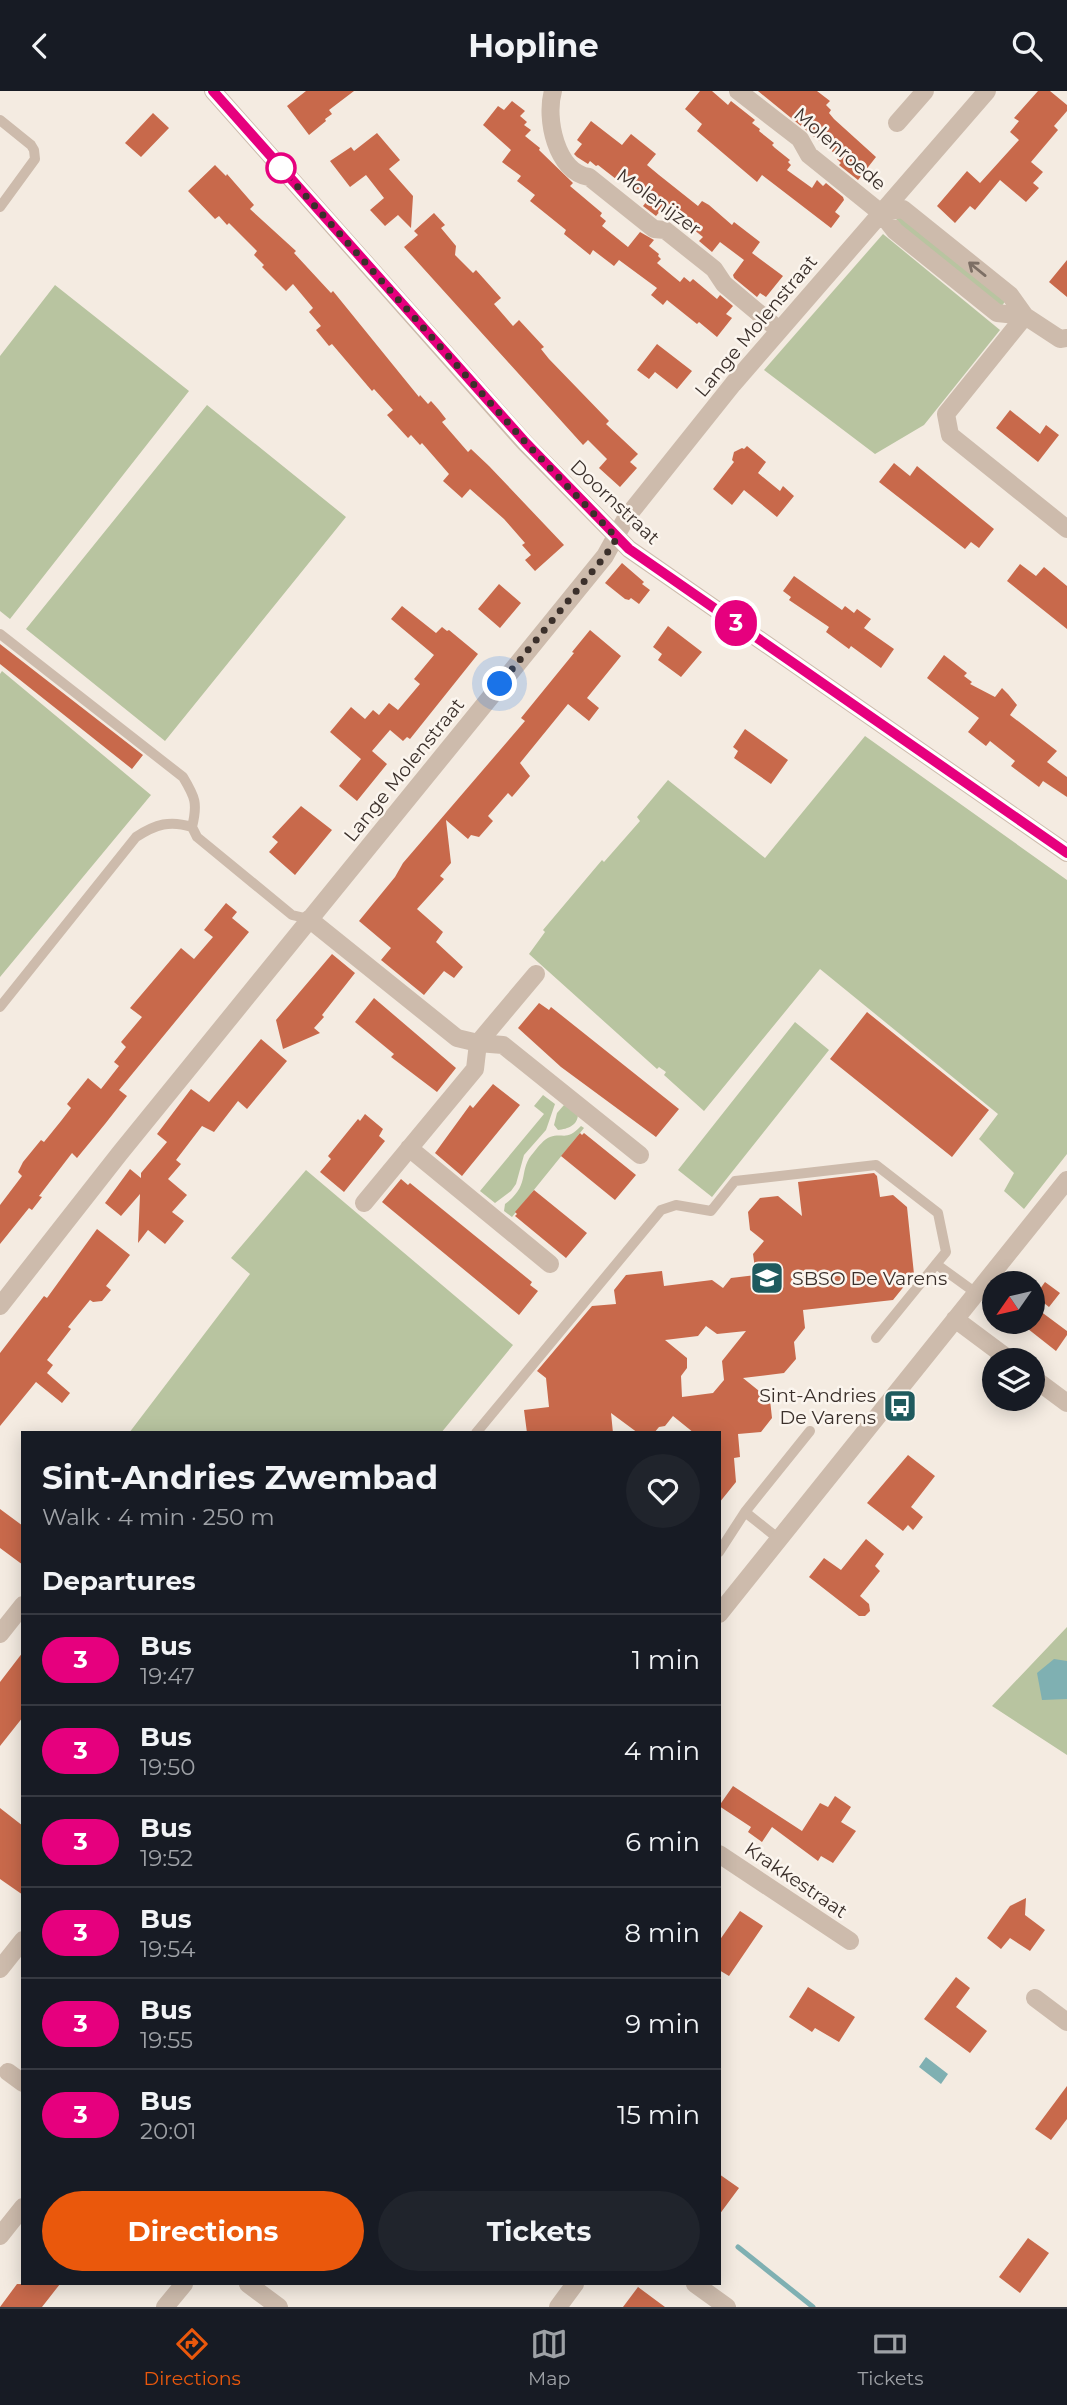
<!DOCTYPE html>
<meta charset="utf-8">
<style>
body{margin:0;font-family:Montserrat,sans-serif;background:#20242c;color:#f1f3f6;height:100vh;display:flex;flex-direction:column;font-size:26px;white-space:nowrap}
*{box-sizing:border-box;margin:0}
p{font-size:23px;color:#9ea1a6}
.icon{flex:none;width:38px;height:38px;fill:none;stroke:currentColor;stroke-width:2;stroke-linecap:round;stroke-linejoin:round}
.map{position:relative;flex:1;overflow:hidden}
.drawer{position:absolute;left:21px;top:1340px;width:700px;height:854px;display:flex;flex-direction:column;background:#171b24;border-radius:0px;box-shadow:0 4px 18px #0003}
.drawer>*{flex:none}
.badge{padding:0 14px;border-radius:23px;font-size:24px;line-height:46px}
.needle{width:46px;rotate:236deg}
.tools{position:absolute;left:982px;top:1180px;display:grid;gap:14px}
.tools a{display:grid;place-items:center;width:63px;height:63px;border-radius:50%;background:#171b24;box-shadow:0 4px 18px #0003;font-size:35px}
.you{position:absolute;width:35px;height:35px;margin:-18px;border:5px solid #fff;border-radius:50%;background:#1a73e8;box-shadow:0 0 0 10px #1a73e833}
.map>.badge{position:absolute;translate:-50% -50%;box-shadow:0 0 0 4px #fff}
h2{padding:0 21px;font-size:26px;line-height:63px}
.round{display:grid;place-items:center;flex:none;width:74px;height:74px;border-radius:37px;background:#20242c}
.head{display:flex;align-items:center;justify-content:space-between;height:119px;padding:0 21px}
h1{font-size:33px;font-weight:700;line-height:52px}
.action{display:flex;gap:14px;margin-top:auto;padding:14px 21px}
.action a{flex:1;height:80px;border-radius:42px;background:#ea580c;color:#fff;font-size:28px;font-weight:700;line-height:80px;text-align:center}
.action a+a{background:#20242c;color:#f1f3f6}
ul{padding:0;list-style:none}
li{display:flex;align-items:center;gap:21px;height:91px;padding:0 21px;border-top:2px solid #363941}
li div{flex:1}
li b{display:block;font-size:26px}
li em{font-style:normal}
li .badge{min-width:77px;font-weight:700;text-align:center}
header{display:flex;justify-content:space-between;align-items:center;height:91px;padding:0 21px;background:#171b24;font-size:32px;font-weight:700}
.tabs{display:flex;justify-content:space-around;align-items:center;height:98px;border-top:2px solid #363941;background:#171b24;font-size:19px;color:#9ea1a6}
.tabs a{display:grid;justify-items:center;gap:4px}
.tabs .current{color:#ea580c}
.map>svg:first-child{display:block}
.green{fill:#b8c4a0}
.water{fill:#7fb0b2}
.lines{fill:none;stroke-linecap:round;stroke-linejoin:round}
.stream{stroke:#7fb0b2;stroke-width:5}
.building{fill:#c8694b;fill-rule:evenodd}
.service{stroke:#cdbbac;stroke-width:10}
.minor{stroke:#cdbbac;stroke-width:18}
.oneway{stroke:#7d6f65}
.line-casing{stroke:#fff;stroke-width:16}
.line{stroke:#e6007e;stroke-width:10}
.walk{stroke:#3b302b;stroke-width:7;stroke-dasharray:0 12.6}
.stop-dot{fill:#fff;stroke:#e6007e;stroke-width:3.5}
.labels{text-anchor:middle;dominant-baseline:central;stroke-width:5;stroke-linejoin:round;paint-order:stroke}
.street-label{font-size:19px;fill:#3b302b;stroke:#fbf5ee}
.poi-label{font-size:19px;fill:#3b302b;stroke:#fbf5ee;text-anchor:start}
</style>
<header><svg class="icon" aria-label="back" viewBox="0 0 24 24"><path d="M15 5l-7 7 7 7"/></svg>Hopline<svg class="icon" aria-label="search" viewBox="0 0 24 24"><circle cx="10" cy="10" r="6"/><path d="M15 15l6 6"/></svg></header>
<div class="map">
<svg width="1067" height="2216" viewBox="0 0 1067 2216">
<rect width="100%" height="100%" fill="#f4ebe1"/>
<path class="green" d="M 899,125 L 1007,208 L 1001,216 L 899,136 L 896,127 Z
M 883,143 L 1000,239 L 924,334 L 875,363 L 764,279 Z
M 55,194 L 189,300 L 10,528 L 0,520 L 0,265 Z
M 207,314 L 346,426 L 165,650 L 26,538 Z
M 2,580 L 151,704 L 0,886 L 0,583 Z
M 865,645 L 1067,789 L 1067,1063 L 1024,1118 L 1004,1100 L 1014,1082 L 979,1048 L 998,1023 L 820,878 L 704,1020 L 664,984 L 666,981 L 659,976 L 657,978 L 529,863 L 545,841 L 543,839 L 602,769 L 604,771 L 640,730 L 637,726 L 668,689 L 765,767 Z
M 795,931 L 829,959 L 712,1106 L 678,1079 Z
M 543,1004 L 555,1013 L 546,1039 L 524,1064 L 516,1093 L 511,1100 L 495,1112 L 480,1100 L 544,1023 L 534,1015 Z
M 564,1014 L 568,1015 L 578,1023 C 578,1034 568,1038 558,1039 L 554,1034 L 557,1022 Z
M 581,1035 L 584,1037 L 512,1126 L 504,1120 L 505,1113 C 532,1093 517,1079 534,1061 C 538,1056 544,1048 550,1046 C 563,1041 566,1051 581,1035 Z
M 306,1079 L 513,1254 L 441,1342 L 129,1342 L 250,1183 L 231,1167 Z
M 1067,1536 L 1067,1664 L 992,1615 Z"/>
<path class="water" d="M 1054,1568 L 1067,1570 L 1067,1608 L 1042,1609 L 1037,1582 Z
M 926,1966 L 948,1983 L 941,1993 L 919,1976 Z"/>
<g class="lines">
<path class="stream" d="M 738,2156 L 813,2216"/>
</g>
<path class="building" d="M 306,0 L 354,0 L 329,19 L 332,23 L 325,28 L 326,30 L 309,44 L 287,15 Z
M 700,0 L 712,0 L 728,14 L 731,10 L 755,29 L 752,32 L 760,38 L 759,40 L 774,52 L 772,54 L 775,57 L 790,69 L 788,71 L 791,74 L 787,79 L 812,97 L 817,89 L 823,95 L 826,92 L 843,106 L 844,109 L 835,121 L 840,125 L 831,137 L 762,84 L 757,91 L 697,40 L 702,33 L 685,18 Z
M 758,0 L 817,0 L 830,10 L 826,14 L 831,19 L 829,22 L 834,28 L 876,66 L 858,89 L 839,74 L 841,72 L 837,68 L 839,66 Z
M 1038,0 L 1050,0 L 1067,14 L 1067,20 L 1054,35 L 1058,39 L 1031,71 L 1043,81 L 1033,92 L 1039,97 L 1026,111 L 1000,89 L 975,119 L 970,115 L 955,132 L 937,115 L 967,80 L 980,92 L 1019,49 L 1010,41 L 1019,30 L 1014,27 Z
M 512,10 L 525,20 L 520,25 L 527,31 L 524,34 L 531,39 L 525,45 L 540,57 L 539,59 L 573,92 L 570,95 L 602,122 L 600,125 L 606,130 L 602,135 L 628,156 L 640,141 L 654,149 L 649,155 L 659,163 L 658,165 L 661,168 L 657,172 L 680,191 L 684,186 L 690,191 L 693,188 L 717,208 L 720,204 L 733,215 L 726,223 L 732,227 L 717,246 L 699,231 L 697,233 L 667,209 L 663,214 L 651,204 L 657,197 L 619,169 L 614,175 L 593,159 L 590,164 L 564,143 L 566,139 L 530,110 L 535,104 L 517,90 L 521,85 L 502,71 L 511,59 L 483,34 L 498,15 L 504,19 Z
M 153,22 L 169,37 L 141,66 L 125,52 Z
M 591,30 L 622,54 L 631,43 L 656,63 L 647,74 L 659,84 L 698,115 L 702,110 L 709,114 L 732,134 L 734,131 L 760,151 L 752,162 L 783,185 L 766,206 L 760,202 L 757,206 L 734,187 L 733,184 L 744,169 L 720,151 L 712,161 L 699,150 L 703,146 L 693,138 L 695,136 L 666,113 L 656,125 L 643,115 L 647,110 L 618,86 L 616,88 L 598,74 L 596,75 L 590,70 L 588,73 L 577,66 L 574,63 L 582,53 L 577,49 Z
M 377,42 L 400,69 L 389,78 L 413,105 L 411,137 L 398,124 L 385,135 L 370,119 L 384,107 L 366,84 L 350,96 L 330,70 L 351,56 L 354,60 Z
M 215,74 L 226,85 L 227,83 L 254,114 L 250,118 L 296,160 L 294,162 L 331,202 L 333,200 L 419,306 L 420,304 L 428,313 L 431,310 L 439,319 L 446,328 L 442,331 L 468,361 L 471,358 L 489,375 L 564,454 L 535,480 L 525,469 L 531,464 L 522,454 L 525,452 L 504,428 L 470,398 L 462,407 L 443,390 L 449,383 L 422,352 L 420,354 L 411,344 L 408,347 L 387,324 L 393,319 L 374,298 L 372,300 L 332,253 L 329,255 L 316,239 L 321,235 L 309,221 L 313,217 L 293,193 L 286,200 L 262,176 L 264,174 L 254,164 L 257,160 L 229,132 L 227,134 L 219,125 L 215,128 L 188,100 Z
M 434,122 L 445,134 L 441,137 L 456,155 L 455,164 L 473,182 L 476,179 L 501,207 L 494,213 L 513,235 L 519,229 L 544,256 L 541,258 L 549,268 L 609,330 L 606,333 L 638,363 L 630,371 L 637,377 L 620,396 L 599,377 L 607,368 L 588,349 L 583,354 L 404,156 L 418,144 L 414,140 Z
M 1067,169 L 1067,206 L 1049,191 Z
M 657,253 L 692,280 L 677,298 L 655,281 L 649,288 L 637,279 Z
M 1010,319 L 1040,343 L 1046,334 L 1059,344 L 1038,371 L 996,337 Z
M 747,355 L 766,371 L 758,382 L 780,400 L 783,395 L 794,405 L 777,426 L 744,399 L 732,414 L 713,398 L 734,371 L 732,369 L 734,361 L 742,357 L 744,358 Z
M 894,372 L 910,385 L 917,375 L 994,438 L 979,457 L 971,451 L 965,458 L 879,391 Z
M 622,472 L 644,491 L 642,493 L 650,499 L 639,513 L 631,507 L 629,509 L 625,508 L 605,492 Z
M 1020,473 L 1036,485 L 1044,476 L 1067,495 L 1067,538 L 1007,490 Z
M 794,485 L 842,519 L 845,515 L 854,522 L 857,518 L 871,528 L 864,537 L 894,558 L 881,577 L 851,555 L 849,558 L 826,541 L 829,536 L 789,509 L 791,506 L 783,500 Z
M 499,493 L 521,512 L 500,537 L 478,518 Z
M 402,515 L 436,542 L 442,536 L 447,540 L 449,539 L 478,563 L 410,648 L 407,646 L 403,650 L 390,639 L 372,660 L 387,673 L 357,710 L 339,695 L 361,668 L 330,641 L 351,616 L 365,628 L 373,619 L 379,624 L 389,612 L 398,619 L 420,593 L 414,588 L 434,564 L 391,528 Z
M 668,535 L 702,561 L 681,586 L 658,569 L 662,563 L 653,556 Z
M 590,539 L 621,565 L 587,607 L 599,617 L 589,630 L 568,613 L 520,672 L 530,685 L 512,706 L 508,702 L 488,725 L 493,730 L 479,746 L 471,744 L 468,748 L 446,729 L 451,772 L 440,785 L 444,788 L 417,818 L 443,841 L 436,851 L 463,876 L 454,887 L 444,880 L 424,904 L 381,869 L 391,857 L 359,830 L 395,786 L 403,772 L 525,630 L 521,627 L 574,562 L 572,561 Z
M 0,553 L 143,664 L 132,678 L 0,573 Z
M 944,564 L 967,582 L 964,585 L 972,591 L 970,593 L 995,606 L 1002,597 L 1008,603 L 1017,614 L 1010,624 L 1057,660 L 1047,671 L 1067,686 L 1067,706 L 1043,690 L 1039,696 L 1011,675 L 1015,670 L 990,650 L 986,655 L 968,641 L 979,627 L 927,587 Z
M 745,638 L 788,669 L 771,693 L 734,667 L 738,660 L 733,656 Z
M 301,715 L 332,739 L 295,784 L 269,761 L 278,751 L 272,746 Z
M 226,812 L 237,821 L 232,827 L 249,841 L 119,999 L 127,1005 L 105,1033 L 77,1067 L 72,1062 L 39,1105 L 42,1106 L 32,1119 L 29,1117 L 0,1153 L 0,1114 L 22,1085 L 18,1081 L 23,1071 L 41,1049 L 44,1051 L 61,1030 L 71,1017 L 67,1013 L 88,987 L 101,998 L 119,975 L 114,971 L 126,956 L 121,951 L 142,926 L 130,917 L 181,857 L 194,868 L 213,846 L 204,839 Z
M 332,863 L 355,882 L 322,924 L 324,926 L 314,937 L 320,942 L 283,958 L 276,929 Z
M 374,907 L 456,977 L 437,1001 L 391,966 L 394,963 L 355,931 Z
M 539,912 L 549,919 L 551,916 L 679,1018 L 656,1046 L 561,976 L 518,937 Z
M 867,921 L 989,1019 L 952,1066 L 830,968 Z
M 261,948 L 287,970 L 247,1018 L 238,1010 L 214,1041 L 202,1035 L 176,1069 L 181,1073 L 168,1088 L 187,1104 L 172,1121 L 184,1130 L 165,1153 L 148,1139 L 138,1152 L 140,1103 L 121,1125 L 105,1112 L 130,1078 L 141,1087 L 141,1082 L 167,1051 L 157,1043 L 191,998 L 209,1011 Z
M 493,993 L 520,1014 L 462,1085 L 435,1062 L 470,1014 L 473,1017 Z
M 365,1023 L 383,1038 L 379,1045 L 385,1050 L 344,1101 L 320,1081 L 331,1068 L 328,1065 L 358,1028 L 360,1030 Z
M 580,1042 L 582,1044 L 584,1042 L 636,1084 L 615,1109 L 561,1065 Z
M 874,1082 L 877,1085 L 880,1106 L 893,1104 L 907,1116 L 914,1183 L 893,1209 L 803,1219 L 805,1237 L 794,1251 L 796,1268 L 784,1282 L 743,1287 L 770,1309 L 772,1327 L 761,1341 L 738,1343 L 740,1366 L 734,1367 L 736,1391 L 719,1412 L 719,1342 L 694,1342 L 673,1325 L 665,1335 L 659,1336 L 654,1342 L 638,1342 L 611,1322 L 613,1342 L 527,1342 L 524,1319 L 549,1316 L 546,1287 L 537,1280 L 592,1215 L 616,1213 L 614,1199 L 626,1184 L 662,1180 L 664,1195 L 712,1189 L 723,1197 L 731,1187 L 756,1184 L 753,1163 L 764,1150 L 750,1139 L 748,1121 L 760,1107 L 778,1105 L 802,1125 L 798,1091 ZM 706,1235 L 717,1243 L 746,1240 L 722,1270 L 724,1289 L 713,1302 L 682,1306 L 681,1285 L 687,1277 L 687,1267 L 665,1249 L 698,1245 Z
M 401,1088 L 408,1094 L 410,1092 L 532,1191 L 530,1194 L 538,1200 L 519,1224 L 382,1111 Z
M 534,1099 L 587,1142 L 566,1167 L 515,1125 L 517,1123 L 515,1121 Z
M 97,1138 L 130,1164 L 106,1195 L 111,1199 L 102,1210 L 93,1211 L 90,1209 L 68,1236 L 71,1238 L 47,1269 L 53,1274 L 47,1282 L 70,1302 L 62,1312 L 36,1291 L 0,1335 L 0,1262 L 44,1205 L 47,1207 Z
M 1045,1191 L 1060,1202 L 1049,1216 L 1035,1205 Z
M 1036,1217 L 1067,1240 L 1067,1244 L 1056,1260 L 1023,1234 L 1026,1230 L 1032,1230 L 1032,1222 Z
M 908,1364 L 935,1385 L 911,1416 L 923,1426 L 913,1439 L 908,1434 L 903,1440 L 867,1412 Z
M 0,1418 L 23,1435 L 23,1474 L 0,1457 Z
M 866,1448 L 884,1463 L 875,1475 L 880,1480 L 860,1505 L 869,1513 L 870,1520 L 865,1525 L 859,1525 L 809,1486 L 824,1467 L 841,1479 Z
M 23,1561 L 23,1626 L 0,1655 L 0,1591 Z
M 733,1695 L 802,1740 L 820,1712 L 828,1716 L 835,1705 L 851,1716 L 841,1731 L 856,1740 L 833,1772 L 821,1765 L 818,1770 L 772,1736 L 762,1751 L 748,1741 L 751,1736 L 719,1715 Z
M 0,1717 L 23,1735 L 23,1804 L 0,1788 Z
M 1026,1807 L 1025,1824 L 1045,1839 L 1030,1860 L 1010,1847 L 1001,1858 L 987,1847 L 1010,1815 Z
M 740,1820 L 763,1835 L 729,1885 L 719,1879 L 719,1850 Z
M 956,1886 L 970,1897 L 956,1916 L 987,1940 L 970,1962 L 924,1928 Z
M 808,1896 L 855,1926 L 839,1951 L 815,1937 L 812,1941 L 789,1926 Z
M 1067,1995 L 1067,2028 L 1051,2049 L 1035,2038 Z
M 719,2083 L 739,2097 L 719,2124 Z
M 1028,2147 L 1049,2162 L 1020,2202 L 999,2186 Z
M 17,2193 L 60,2193 L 42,2216 L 0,2216 Z
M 638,2196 L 665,2216 L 623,2216 Z"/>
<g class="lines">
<path class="service" d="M 0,29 L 31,54 L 34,59 L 35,68 L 0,116
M 0,543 L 183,686 C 195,706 198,712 192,736 L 197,746 L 292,824 L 309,828
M 0,916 L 136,746 C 156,733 170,729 192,736
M 936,1173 L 976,1202
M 476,1342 L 661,1119 L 676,1114 L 711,1120 L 735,1090 L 876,1074 L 938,1122 L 946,1161 L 876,1247
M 745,1421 L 779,1448
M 719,1461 L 745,1421 L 810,1340"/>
<path class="minor" d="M 213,0 L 525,352 L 629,458 L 1067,762
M 553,0 C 545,27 556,81 589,86 L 654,138 L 665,139 L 714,178 L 724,193 L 779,239
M 738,0 L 800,48 L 809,64 L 881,122 L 895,140 L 997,222 L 1025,225
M 897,32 L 925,0
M 881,122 L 903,118 L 1010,204 L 1025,225 L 1060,248 L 1067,247
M 1025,225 L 946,323 L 950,344 L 1067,438
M 309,828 L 457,947 L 478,952 L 503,954 L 640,1064
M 409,1057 L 550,1173
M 364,1112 L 475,978 L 478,952 L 536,883
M 0,1215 L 120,1062 L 605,465 L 626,427 L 733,293 L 987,0
M 955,1228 L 1010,1269
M 1032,1286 L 1067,1312
M 719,1523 L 1067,1089
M 0,1543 L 23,1514
M 719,1763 L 850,1850
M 0,1878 L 23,1849
M 1035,1907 L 1067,1931
M 8,1981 L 23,1992
M 0,2145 L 23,2116
M 248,2193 L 279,2216
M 695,2193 L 727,2216
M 165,2216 L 184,2193
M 558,2216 L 575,2193"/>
</g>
<defs><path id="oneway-shaft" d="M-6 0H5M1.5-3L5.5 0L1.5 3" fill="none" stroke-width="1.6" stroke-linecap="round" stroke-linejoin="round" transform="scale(1.75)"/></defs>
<use class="oneway" href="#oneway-shaft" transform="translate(977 178) rotate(-141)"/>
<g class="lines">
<defs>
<path id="line" d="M 213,0 L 526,352 L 629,458 L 1067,762"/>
</defs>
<use href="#line" class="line-casing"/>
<use href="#line" class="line"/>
<path class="walk" d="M 281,77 L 526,352 L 617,447 L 605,465 L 500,593"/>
</g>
<defs>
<symbol id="school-square" viewBox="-11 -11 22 22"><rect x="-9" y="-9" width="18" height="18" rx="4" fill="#1f5a5e" stroke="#fbf5ee"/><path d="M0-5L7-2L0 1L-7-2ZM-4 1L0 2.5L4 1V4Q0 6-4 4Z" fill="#fff"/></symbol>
<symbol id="bus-square" viewBox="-11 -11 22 22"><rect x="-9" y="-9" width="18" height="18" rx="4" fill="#1f5a5e" stroke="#fbf5ee"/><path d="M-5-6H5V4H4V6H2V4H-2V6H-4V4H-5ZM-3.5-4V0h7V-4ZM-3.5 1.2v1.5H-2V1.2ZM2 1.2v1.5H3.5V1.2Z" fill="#fff"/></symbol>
</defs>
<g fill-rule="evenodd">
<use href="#school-square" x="748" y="1168" width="38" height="38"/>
<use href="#bus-square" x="881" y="1296" width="38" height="38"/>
</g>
<circle class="stop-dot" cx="281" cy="77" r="14"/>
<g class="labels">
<g class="street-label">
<text transform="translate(840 58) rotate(41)">Molenroede</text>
<text transform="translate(659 111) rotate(36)">Molenijzer</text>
<text transform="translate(756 235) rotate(-50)">Lange Molenstraat</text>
<text transform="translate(615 411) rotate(43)">Doornstraat</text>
<text transform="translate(404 679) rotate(-51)">Lange Molenstraat</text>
<text transform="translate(796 1789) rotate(34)">Krakkestraat</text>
</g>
<g class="poi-label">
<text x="792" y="1187">SBSO De Varens</text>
<text x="876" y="1304" text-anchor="end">Sint-Andries<tspan x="876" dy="22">De Varens</tspan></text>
</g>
</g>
</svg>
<div class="tools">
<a><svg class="needle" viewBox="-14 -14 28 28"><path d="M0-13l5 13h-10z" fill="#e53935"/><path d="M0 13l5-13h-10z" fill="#9ea1a6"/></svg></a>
<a><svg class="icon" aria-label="layers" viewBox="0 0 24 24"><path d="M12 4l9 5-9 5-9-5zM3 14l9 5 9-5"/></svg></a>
</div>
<div class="you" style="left:500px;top:593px"></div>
<b class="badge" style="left:736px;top:532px;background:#e6007e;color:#fff">3</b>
<section class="drawer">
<div class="head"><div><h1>Sint-Andries Zwembad</h1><p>Walk · 4 min · 250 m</p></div><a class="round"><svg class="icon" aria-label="heart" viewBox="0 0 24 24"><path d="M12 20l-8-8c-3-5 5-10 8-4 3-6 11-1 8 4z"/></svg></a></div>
<h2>Departures</h2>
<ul>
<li><span class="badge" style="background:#e6007e;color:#fff">3</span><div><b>Bus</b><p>19:47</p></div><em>1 min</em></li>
<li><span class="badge" style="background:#e6007e;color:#fff">3</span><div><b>Bus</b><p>19:50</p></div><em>4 min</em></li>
<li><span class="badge" style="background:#e6007e;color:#fff">3</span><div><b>Bus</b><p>19:52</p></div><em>6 min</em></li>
<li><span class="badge" style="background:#e6007e;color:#fff">3</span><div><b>Bus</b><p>19:54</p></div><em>8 min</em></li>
<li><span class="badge" style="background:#e6007e;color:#fff">3</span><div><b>Bus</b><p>19:55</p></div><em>9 min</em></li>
<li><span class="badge" style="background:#e6007e;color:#fff">3</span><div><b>Bus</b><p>20:01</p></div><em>15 min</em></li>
</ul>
<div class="action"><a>Directions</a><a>Tickets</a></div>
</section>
</div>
<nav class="tabs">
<a class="current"><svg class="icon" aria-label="directions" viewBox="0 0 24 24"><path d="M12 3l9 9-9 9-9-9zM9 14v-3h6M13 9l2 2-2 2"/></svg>Directions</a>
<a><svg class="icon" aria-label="map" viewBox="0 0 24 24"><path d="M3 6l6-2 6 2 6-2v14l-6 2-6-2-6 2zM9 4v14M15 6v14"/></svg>Map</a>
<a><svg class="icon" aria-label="tickets" viewBox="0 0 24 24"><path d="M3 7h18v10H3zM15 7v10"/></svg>Tickets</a>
</nav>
